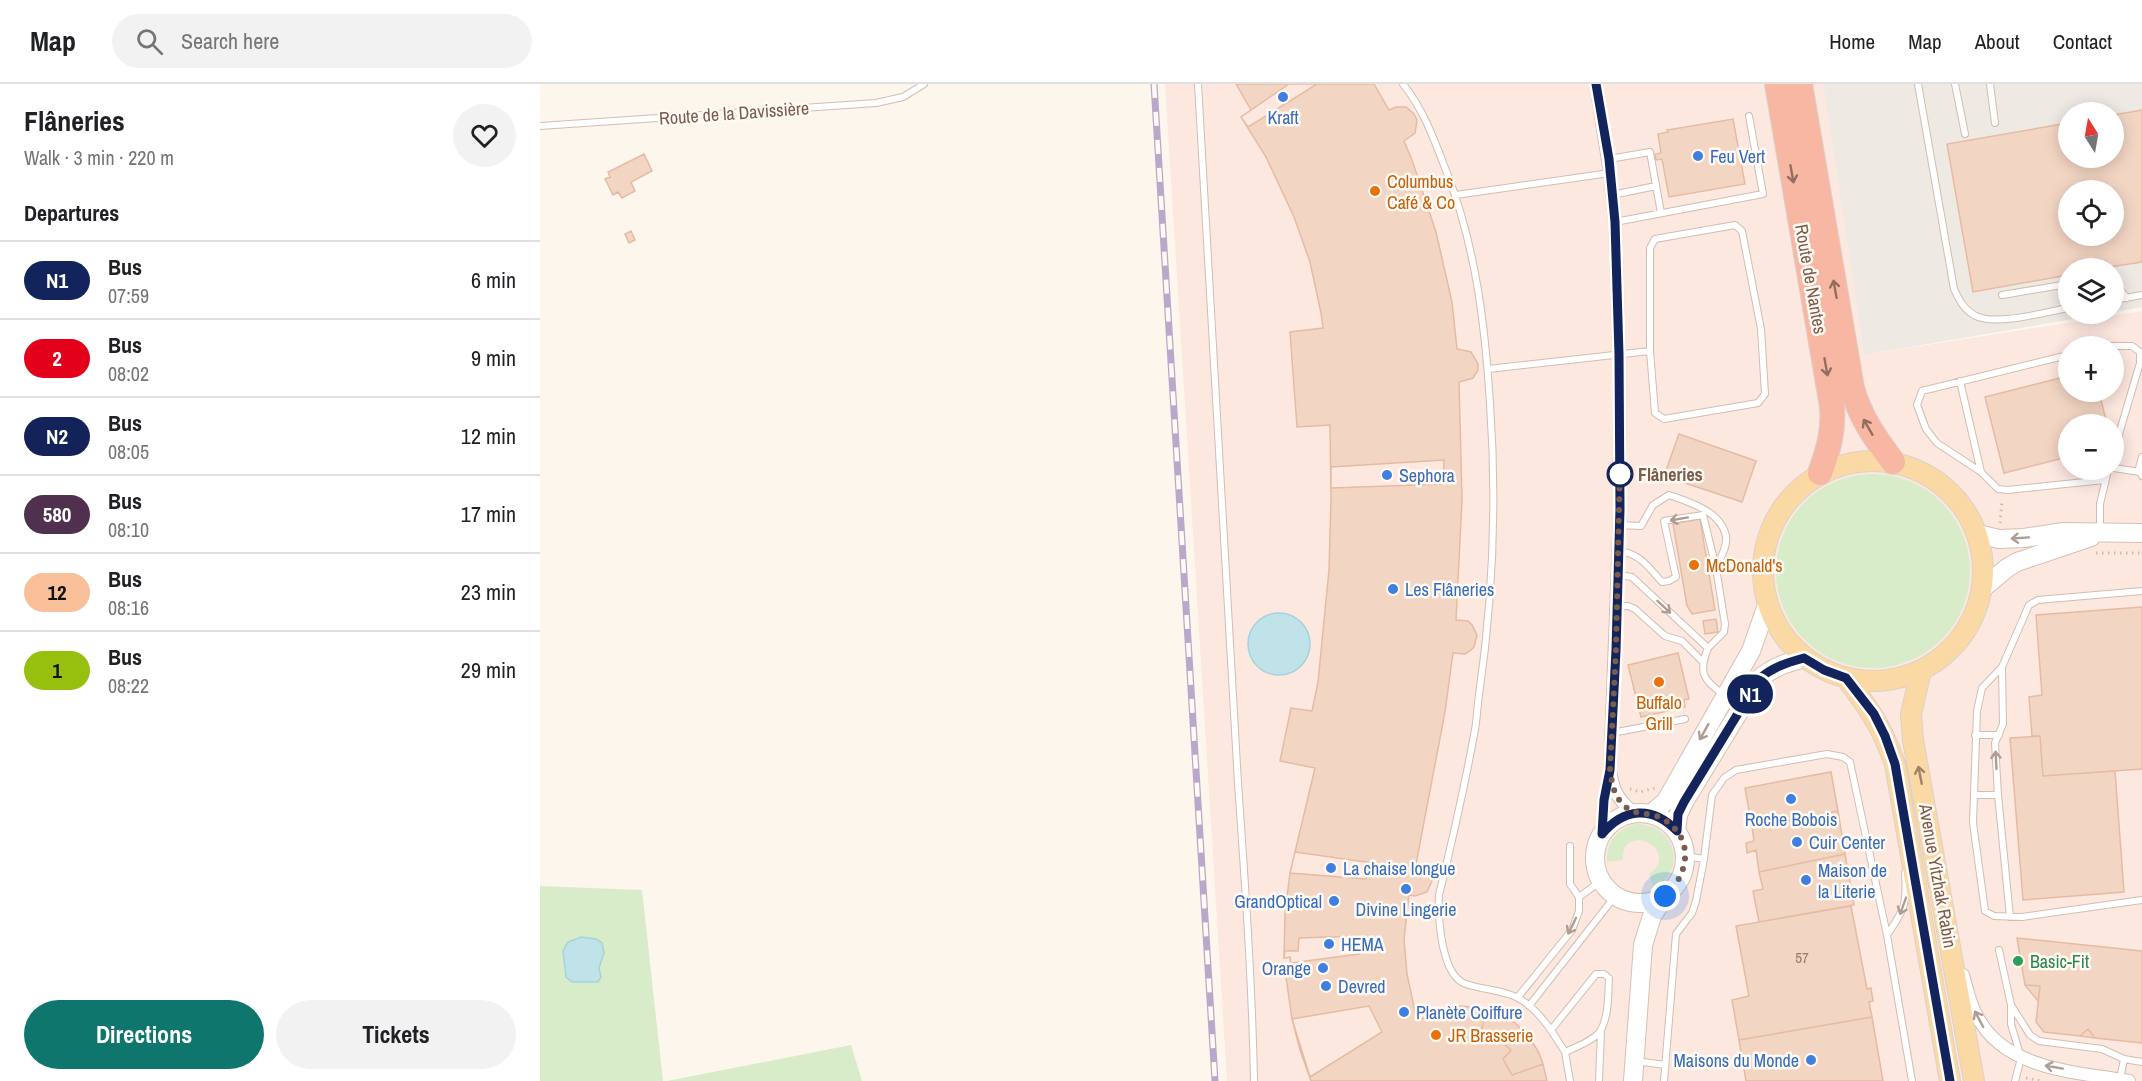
<!DOCTYPE html>
<meta charset="utf-8">
<style>
body{margin:0;font-family:"Archivo Narrow",sans-serif;background:#f2f2f2;color:#202124;height:100vh;display:flex;flex-direction:column;font-size:22px;white-space:nowrap}
*{box-sizing:border-box;margin:0}
p{font-size:20px;color:#757577}
.icon{flex:none;width:33px;height:33px;fill:none;stroke:currentColor;stroke-width:2;stroke-linecap:round;stroke-linejoin:round}
.map{position:relative;flex:1;overflow:hidden}
.panel{display:flex;flex-direction:column;background:#fff;width:540px}
.panel>*{flex:none}
.badge{padding:0 12px;border-radius:20px;font-size:21px;line-height:39px}
.needle{width:39px;rotate:349deg}
.controls{position:absolute;left:1518px;top:18px;display:grid;gap:12px}
.controls a{display:grid;place-items:center;width:66px;height:66px;border-radius:50%;background:#fff;box-shadow:0 3px 15px #0003;font-size:30px}
.you{position:absolute;width:30px;height:30px;margin:-15px;border:4px solid #fff;border-radius:50%;background:#1a73e8;box-shadow:0 0 0 9px #1a73e833}
.map>.badge{position:absolute;translate:-50% -50%;box-shadow:0 0 0 3px #fff}
h2{padding:0 24px;font-size:22px;line-height:54px}
.round{display:grid;place-items:center;flex:none;width:63px;height:63px;border-radius:32px;background:#f2f2f2}
.head{display:flex;align-items:center;justify-content:space-between;height:102px;padding:0 24px}
h1{font-size:28px;font-weight:700;line-height:45px}
.primary-button{display:flex;gap:12px;margin-top:auto;padding:12px 24px}
.primary-button a{flex:1;height:69px;border-radius:36px;background:#0f766e;color:#fff;font-size:24px;font-weight:700;line-height:69px;text-align:center}
.primary-button a+a{background:#f2f2f2;color:#202124}
ul{padding:0;list-style:none}
li{display:flex;align-items:center;gap:18px;height:78px;padding:0 24px;border-top:2px solid #e0e0e0}
li div{flex:1}
li b{display:block;font-size:22px}
li em{font-style:normal}
li .badge{min-width:66px;font-weight:700;text-align:center}
header{display:flex;align-items:center;gap:36px;box-sizing:border-box;height:84px;padding:0 30px;background:#fff;border-bottom:2px solid #e0e0e0}
header strong{font-size:28px}
nav{display:flex;gap:33px;margin-inline-start:auto;font-size:21px}
.search{width:420px;height:54px;background:#f2f2f2;display:flex;align-items:center;gap:15px;box-sizing:border-box;padding:0 21px;border-radius:33px;color:#757577;font-size:22px}
main{display:flex;flex:1;min-height:0}
.map>svg:first-child{display:block}
.commercial{fill:#fde8e0;fill-rule:evenodd}
.industrial{fill:#efe9e4;fill-rule:evenodd}
.green{fill:#d8ecc9}
.water{fill:#bfe3e8;stroke:#a5d3da;stroke-width:1.5}
.building{fill:#f3d5c3;stroke:#e6bba3;stroke-width:1.5;fill-rule:evenodd}
.lines{fill:none;stroke-linecap:round;stroke-linejoin:round}
.lane-casing{stroke:#d1beb0;stroke-width:8}
.street-casing{stroke:#d1beb0;stroke-width:14}
.secondary-casing{stroke:#d6c0b0;stroke-width:20}
.primary-casing{stroke:#dad1cd;stroke-width:22}
.highway-casing{stroke:#dad1cd;stroke-width:26}
.path{stroke:#d9b8a5;stroke-width:3;stroke-dasharray:1.5 4.5;stroke-linecap:butt}
.lane{stroke:#fff;stroke-width:6}
.street{stroke:#fff;stroke-width:12}
.secondary{stroke:#fff;stroke-width:18}
.primary{stroke:#fbd9a5;stroke-width:20}
.highway{stroke:#f7b7a3;stroke-width:24}
.rail-casing{stroke:#b9a8c9;stroke-width:7}
.rail{stroke:#fffaf3;stroke-width:4.5;stroke-dasharray:14;stroke-linecap:butt}
.oneway{stroke:#936e5e}
.oneway2{stroke:#af9d94}
.oneway3{stroke:#a18267}
.line-casing{stroke:#fff;stroke-width:14}
.line{stroke:#13235b;stroke-width:9}
.walk{stroke:#7a5c4d;stroke-width:6;stroke-dasharray:0 10.8}
.shop-dot{fill:#3f7fe0;stroke:#fffaf3;stroke-width:2}
.food-dot{fill:#e8710a;stroke:#fffaf3;stroke-width:2}
.stop-dot{fill:#fff;stroke:#13235b;stroke-width:3}
.leisure-dot{fill:#2e9e5b;stroke:#fffaf3;stroke-width:2}
.labels{text-anchor:middle;dominant-baseline:central;stroke-width:5;stroke-linejoin:round;paint-order:stroke}
.number-label{font-size:15px;fill:#987a6a}
.street-label{font-size:18px;fill:#7a5c4d;stroke:#fffaf3}
.shop-label{font-size:18px;fill:#366cbe;stroke:#fffaf3;text-anchor:start}
.food-label{font-size:18px;fill:#c56008;stroke:#fffaf3;text-anchor:start}
.stop-label{font-size:18px;font-weight:bold;fill:#7a5c4d;stroke:#fffaf3;text-anchor:start}
.leisure-label{font-size:18px;fill:#27864d;stroke:#fffaf3;text-anchor:start}
</style>
<header>
<strong>Map</strong>
<div class="search"><svg class="icon" aria-label="search" viewBox="0 0 24 24"><circle cx="10" cy="10" r="6"/><path d="M15 15l6 6"/></svg>Search here</div>
<nav><a>Home</a><a>Map</a><a>About</a><a>Contact</a></nav>
</header>
<main>
<section class="panel">
<div class="head"><div><h1>Flâneries</h1><p>Walk · 3 min · 220 m</p></div><a class="round"><svg class="icon" aria-label="heart" viewBox="0 0 24 24"><path d="M12 20l-8-8c-3-5 5-10 8-4 3-6 11-1 8 4z"/></svg></a></div>
<h2>Departures</h2>
<ul>
<li><span class="badge" style="background:#13235b;color:#fff">N1</span><div><b>Bus</b><p>07:59</p></div><em>6 min</em></li>
<li><span class="badge" style="background:#e2001a;color:#fff">2</span><div><b>Bus</b><p>08:02</p></div><em>9 min</em></li>
<li><span class="badge" style="background:#132258;color:#fff">N2</span><div><b>Bus</b><p>08:05</p></div><em>12 min</em></li>
<li><span class="badge" style="background:#4f304e;color:#fff">580</span><div><b>Bus</b><p>08:10</p></div><em>17 min</em></li>
<li><span class="badge" style="background:#f8bf98;color:#111">12</span><div><b>Bus</b><p>08:16</p></div><em>23 min</em></li>
<li><span class="badge" style="background:#97bf0d;color:#111">1</span><div><b>Bus</b><p>08:22</p></div><em>29 min</em></li>
</ul>
<div class="primary-button"><a>Directions</a><a>Tickets</a></div>
</section>
<div class="map">
<svg width="1602" height="997" viewBox="0 0 1602 997">
<rect width="100%" height="100%" fill="#fdf6ec"/>
<path class="commercial" d="M 625,0 L 1283,0 L 1324,271 L 1602,227 L 1602,997 L 687,997 ZM 1528,262 L 1574,262 L 1574,308 L 1528,308 ZM 1528,340 L 1574,340 L 1574,386 L 1528,386 Z"/>
<path class="industrial" d="M 1283,0 L 1602,0 L 1602,223 L 1574,228 L 1574,184 L 1528,184 L 1528,230 L 1562,230 L 1324,271 ZM 1528,28 L 1574,28 L 1574,74 L 1528,74 ZM 1528,106 L 1574,106 L 1574,152 L 1528,152 Z"/>
<path class="green" d="M1236 487a97 97 0 1 1 194 0a97 97 0 1 1-194 0Z
M 1095,740 C 1135,739 1149,785 1114,805 L 1109,790 C 1143,765 1081,736 1083,776 L 1067,778 C 1066,759 1076,746 1095,740 Z
M 0,802 L 102,806 L 123,997 L 0,997 Z
M 311,961 L 322,997 L 127,997 Z"/>
<path class="water" d="M708 560a31 31 0 1 1 62 0a31 31 0 1 1-62 0Z
M 41,853 L 56,855 L 62,859 L 64,869 L 59,884 L 61,893 L 58,898 L 32,898 L 26,893 L 23,867 L 28,858 Z"/>
<path class="building" d="M 696,0 L 834,0 L 849,26 L 856,23 L 866,23 L 874,30 L 877,36 L 875,49 L 864,57 L 872,76 L 896,148 L 912,218 L 917,265 L 931,268 L 938,280 L 938,286 L 933,294 L 919,298 L 922,416 L 916,536 L 928,537 L 932,541 L 937,551 L 934,563 L 930,567 L 925,570 L 913,569 L 905,628 L 876,780 L 888,785 L 892,797 L 887,808 L 875,812 L 869,811 L 864,856 L 867,890 L 877,937 L 902,925 L 921,922 L 947,925 L 939,956 L 947,959 L 953,951 L 971,966 L 963,975 L 972,991 L 1003,980 L 1007,997 L 771,997 L 760,966 L 752,935 L 745,886 L 751,886 L 750,873 L 744,874 L 745,829 L 750,789 L 775,684 L 740,677 L 751,624 L 772,627 L 778,598 L 789,486 L 791,416 L 790,341 L 757,343 L 750,248 L 783,244 L 781,229 L 770,178 L 754,133 L 726,73 L 701,33 L 711,26 Z
M 749,0 L 777,0 L 708,43 L 701,33 Z
M 1602,26 L 1602,178 L 1564,184 L 1528,184 L 1528,191 L 1433,208 L 1407,60 L 1528,39 L 1528,74 L 1574,74 L 1574,31 ZM 1528,106 L 1574,106 L 1574,152 L 1528,152 Z
M 1193,35 L 1205,100 L 1129,113 L 1122,75 L 1116,76 L 1115,70 L 1121,69 L 1118,50 L 1128,48 L 1127,46 Z
M 104,70 L 112,87 L 91,98 L 95,107 L 82,114 L 78,108 L 73,111 L 65,95 L 70,93 L 68,88 Z
M 91,147 L 95,156 L 89,159 L 85,150 Z
M 1528,292 L 1528,308 L 1559,308 L 1567,340 L 1528,340 L 1528,373 L 1464,389 L 1445,313 Z
M 1139,350 L 1216,377 L 1202,418 L 1124,392 Z
M 904,376 L 903,400 L 791,404 L 791,383 Z
M 1160,435 L 1175,526 L 1152,530 L 1147,522 L 1133,440 Z
M 1602,523 L 1602,685 L 1503,692 L 1500,652 L 1492,652 L 1489,613 L 1502,611 L 1496,531 Z
M 1176,535 L 1178,548 L 1165,550 L 1163,537 Z
M 1138,569 L 1149,615 L 1144,616 L 1145,623 L 1101,633 L 1088,581 Z
M 1500,652 L 1503,692 L 1575,687 L 1584,808 L 1483,816 L 1470,654 Z
M 1291,688 L 1298,727 L 1212,743 L 1205,704 Z
M 1298,727 L 1305,770 L 1219,788 L 1216,766 L 1207,769 L 1206,759 L 1214,757 L 1212,743 Z
M 755,768 L 833,779 L 826,795 L 750,789 Z
M 1305,770 L 1314,821 L 1219,838 L 1213,807 L 1223,805 L 1219,788 Z
M 1311,822 L 1327,905 L 1331,904 L 1333,917 L 1329,918 L 1332,933 L 1199,956 L 1192,916 L 1209,912 L 1196,842 Z
M 818,852 L 819,870 L 751,879 L 750,873 L 744,874 L 745,867 L 758,867 L 759,854 Z
M 1477,854 L 1602,867 L 1602,959 L 1555,954 L 1548,945 L 1540,952 L 1504,948 L 1496,938 L 1500,902 L 1485,901 Z
M 1485,901 L 1500,902 L 1498,917 Z
M 829,922 L 842,948 L 770,993 L 752,935 Z
M 947,925 L 959,929 L 975,939 L 989,952 L 999,969 L 1003,980 L 972,991 L 963,975 L 971,966 L 953,951 L 947,959 L 939,956 Z
M 1332,933 L 1343,997 L 1206,997 L 1199,956 Z
M 1548,945 L 1555,954 L 1540,952 Z"/>
<g class="lines">
<defs>
<path id="lane" d="M 658,0 L 698,699 C 705,798 712,897 714,997
M 863,0 C 884,26 895,58 907,89 C 936,164 945,241 950,320 C 957,417 953,514 939,611 C 937,624 937,638 934,651 C 924,705 912,758 899,811 C 898,834 901,892 926,900 C 943,906 965,906 980,915 C 1000,927 1013,949 1025,968 C 1036,963 1055,956 1061,946 C 1069,931 1068,910 1069,894 L 1064,890 L 1056,890 L 1011,946
M 1378,0 L 1414,205 C 1419,215 1423,225 1434,231 C 1454,243 1505,228 1528,224
M 1415,0 L 1425,50
M 1450,0 L 1455,39
M 0,42 L 336,19 L 363,13 L 384,0
M 1069,75 L 1110,68 L 1121,129
M 916,111 L 1070,89
M 1072,111 L 1116,102
M 1075,138 L 1223,110 L 1209,32
M 1574,199 L 1587,214
M 1462,211 L 1528,200
M 1574,216 L 1602,211
M 1566,262 L 1592,262 L 1600,268 L 1600,279 L 1574,367
M 1528,271 L 1382,307 L 1377,321 L 1386,345 L 1397,359 L 1441,388 L 1458,405 L 1468,406 L 1564,396
M 948,285 L 1110,267 L 1115,329 L 1124,335 L 1218,319 L 1225,310 L 1221,245 L 1202,147 L 1195,141 L 1115,155 L 1110,164 L 1110,267
M 1420,297 L 1441,388
M 1602,373 L 1599,384 L 1602,392
M 1574,384 L 1600,388
M 1079,441 L 1101,442 L 1113,421 L 1129,411 C 1149,418 1181,427 1186,452 C 1188,462 1180,475 1176,484
M 1560,446 L 1560,420 L 1568,386
M 1078,491 L 1092,493 L 1168,564 L 1184,548 L 1185,540 L 1176,484 L 1163,431 L 1124,437 L 1136,493 L 1129,497 L 1122,498 C 1108,483 1100,469 1078,467
M 1077,522 L 1088,522 L 1095,525 L 1125,552 L 1142,557 L 1163,578
M 1168,564 C 1158,589 1163,596 1184,611
M 1462,583 L 1489,521 L 1498,516 L 1602,507
M 1072,649 L 1145,635
M 1435,651 L 1459,651
M 1435,711 L 1458,711 L 1455,659 L 1463,640 L 1462,583 L 1442,604 L 1437,627 L 1433,739 L 1445,827 L 1454,832 L 1482,833 L 1602,816
M 1458,711 L 1470,833
M 1030,762 L 1030,800 L 1039,813
M 1145,772 L 1164,775
M 1347,851 C 1365,825 1367,820 1365,789
M 1459,866 L 1471,921 L 1490,951 L 1499,957 L 1562,965 L 1584,975 L 1602,978
M 978,913 L 1032,846 L 1039,827 L 1039,813 L 1061,797
M 1471,921 L 1471,940 L 1481,974 L 1475,997
M 989,922 L 1076,811
M 1025,968 L 1030,997
M 1096,977 L 1125,981
M 1580,995 L 1584,975
M 1059,997 L 1061,947
M 1124,997 L 1136,850 L 1152,829 L 1156,817 L 1164,775 L 1172,711 L 1184,694 L 1196,686 L 1287,670 L 1303,673 L 1310,678 L 1347,851 L 1372,997"/>
<path id="street" d="M 1056,0 L 1070,89 L 1075,138 L 1079,270 L 1080,425 L 1070,686 C 1073,707 1078,716 1094,729
M 1062,750 L 1064,716 L 1069,693
M 1423,891 C 1427,905 1430,921 1438,934 C 1466,986 1537,988 1589,997"/>
<path id="secondary" d="M 1438,450 L 1459,455 L 1484,454 L 1523,448 L 1602,449
M 1443,504 L 1467,484 L 1477,478 L 1551,453
M1055 774a45 45 0 1 1 90 0a45 45 0 1 1-90 0Z
M 1111,730 L 1126,717 L 1211,567 L 1227,521
M 1136,747 L 1138,731 L 1144,718 L 1219,595 C 1233,583 1246,579 1264,574
M 1093,997 L 1103,861 L 1112,832 L 1125,812"/>
<path id="primary" d="M1223 487a110 110 0 1 1 220 0a110 110 0 1 1-220 0Z
M 1381,587 L 1371,630 L 1373,656 L 1434,997
M 1306,594 C 1330,626 1342,643 1355,680 L 1410,997"/>
<path id="highway" d="M 1237,0 L 1292,323 C 1294,347 1288,367 1280,389
M 1260,0 L 1312,304 C 1320,333 1335,354 1353,378"/>
</defs>
<use href="#lane" class="lane-casing"/>
<use href="#street" class="street-casing"/>
<use href="#secondary" class="secondary-casing"/>
<use href="#primary" class="primary-casing"/>
<use href="#highway" class="highway-casing"/>
<path class="path" d="M 1460,439 L 1462,416
M 1556,469 L 1602,469
M 1090,705 L 1100,708 L 1115,704
M 1486,994 L 1502,997"/>
<use href="#lane" class="lane"/>
<use href="#street" class="street"/>
<use href="#secondary" class="secondary"/>
<use href="#primary" class="primary"/>
<use href="#highway" class="highway"/>
<defs>
<path id="rail" d="M 614,0 L 675,997"/>
</defs>
<use href="#rail" class="rail-casing"/>
<use href="#rail" class="rail"/>
</g>
<defs><path id="oneway-shaft" d="M-6 0H5M1.5-3L5.5 0L1.5 3" fill="none" stroke-width="1.6" stroke-linecap="round" stroke-linejoin="round" transform="scale(1.5)"/></defs>
<g class="oneway">
<use href="#oneway-shaft" transform="translate(1252 90) rotate(80)"/>
<use href="#oneway-shaft" transform="translate(1295 205) rotate(-100)"/>
<use href="#oneway-shaft" transform="translate(1286 283) rotate(80)"/>
<use href="#oneway-shaft" transform="translate(1328 343) rotate(-120)"/>
</g>
<g class="oneway2">
<use href="#oneway-shaft" transform="translate(1139 435) rotate(170)"/>
<use href="#oneway-shaft" transform="translate(1480 454) rotate(176)"/>
<use href="#oneway-shaft" transform="translate(1124 523) rotate(43)"/>
<use href="#oneway-shaft" transform="translate(1164 648) rotate(119)"/>
<use href="#oneway-shaft" transform="translate(1456 676) rotate(-93)"/>
<use href="#oneway-shaft" transform="translate(1363 822) rotate(110)"/>
<use href="#oneway-shaft" transform="translate(1032 842) rotate(116)"/>
<use href="#oneway-shaft" transform="translate(1439 935) rotate(-118)"/>
<use href="#oneway-shaft" transform="translate(1514 983) rotate(-170)"/>
</g>
<use class="oneway3" href="#oneway-shaft" transform="translate(1380 691) rotate(-101)"/>
<g class="lines">
<defs>
<path id="line" d="M 1056,0 L 1069,75 L 1075,138 L 1079,270 L 1080,425 L 1076,566 L 1070,686 L 1064,716 L 1062,750 C 1084,724 1112,721 1137,747 L 1138,730 L 1144,718 L 1219,595 C 1233,583 1246,579 1264,574 L 1284,586 L 1306,594 L 1334,630 L 1345,652 L 1355,680 L 1410,997"/>
</defs>
<use href="#line" class="line-casing"/>
<use href="#line" class="line"/>
<path class="walk" d="M 1080,390 L 1080,381 L 1076,566 L 1070,686 C 1072,698 1073,708 1080,717 C 1093,734 1105,726 1121,734 C 1155,752 1150,790 1125,812"/>
</g>
<g class="shop-dot">
<circle cx="743" cy="13" r="6"/>
<circle cx="1158" cy="72" r="6"/>
<circle cx="847" cy="391" r="6"/>
<circle cx="853" cy="505" r="6"/>
<circle cx="1251" cy="715" r="6"/>
<circle cx="1257" cy="758" r="6"/>
<circle cx="791" cy="784" r="6"/>
<circle cx="1266" cy="796" r="6"/>
<circle cx="866" cy="805" r="6"/>
<circle cx="794" cy="817" r="6"/>
<circle cx="789" cy="860" r="6"/>
<circle cx="783" cy="884" r="6"/>
<circle cx="786" cy="902" r="6"/>
<circle cx="864" cy="928" r="6"/>
<circle cx="1271" cy="976" r="6"/>
</g>
<g class="food-dot">
<circle cx="835" cy="107" r="6"/>
<circle cx="1154" cy="481" r="6"/>
<circle cx="1119" cy="598" r="6"/>
<circle cx="896" cy="951" r="6"/>
</g>
<circle class="stop-dot" cx="1080" cy="390" r="12"/>
<circle class="leisure-dot" cx="1478" cy="877" r="6"/>
<g class="labels">
<g class="number-label">
<text x="1262" y="873">57</text>
</g>
<g class="street-label">
<text transform="translate(194 29) rotate(-4)">Route de la Davissière</text>
<text transform="translate(1271 195) rotate(80)">Route de Nantes</text>
<text transform="translate(1398 792) rotate(80)">Avenue Yitzhak Rabin</text>
</g>
<g class="shop-label">
<text x="743" y="33" text-anchor="middle">Kraft</text>
<text x="1170" y="72">Feu Vert</text>
<text x="859" y="391">Sephora</text>
<text x="865" y="505">Les Flâneries</text>
<text x="1251" y="735" text-anchor="middle">Roche Bobois</text>
<text x="1269" y="758">Cuir Center</text>
<text x="803" y="784">La chaise longue</text>
<text x="1278" y="786">Maison de<tspan x="1278" dy="21">la Literie</tspan></text>
<text x="782" y="817" text-anchor="end">GrandOptical</text>
<text x="866" y="825" text-anchor="middle">Divine Lingerie</text>
<text x="801" y="860">HEMA</text>
<text x="771" y="884" text-anchor="end">Orange</text>
<text x="798" y="902">Devred</text>
<text x="876" y="928">Planète Coiffure</text>
<text x="1259" y="976" text-anchor="end">Maisons du Monde</text>
</g>
<g class="food-label">
<text x="847" y="97">Columbus<tspan x="847" dy="21">Café &amp; Co</tspan></text>
<text x="1166" y="481">McDonald's</text>
<text x="1119" y="618" text-anchor="middle">Buffalo<tspan x="1119" dy="21">Grill</tspan></text>
<text x="908" y="951">JR Brasserie</text>
</g>
<g class="stop-label">
<text x="1098" y="390">Flâneries</text>
</g>
<g class="leisure-label">
<text x="1490" y="877">Basic-Fit</text>
</g>
</g>
</svg>
<div class="controls">
<a><svg class="needle" viewBox="-14 -14 28 28"><path d="M0-13l5 13h-10z" fill="#e53935"/><path d="M0 13l5-13h-10z" fill="#757577"/></svg></a>
<a><svg class="icon" aria-label="locate" viewBox="0 0 24 24"><circle cx="12" cy="12" r="6"/><path d="M12 2v4M12 18v4M2 12h4M18 12h4"/></svg></a>
<a><svg class="icon" aria-label="layers" viewBox="0 0 24 24"><path d="M12 4l9 5-9 5-9-5zM3 14l9 5 9-5"/></svg></a>
<a>+</a>
<a>−</a>
</div>
<div class="you" style="left:1125px;top:812px"></div>
<b class="badge" style="left:1210px;top:610px;background:#13235b;color:#fff">N1</b>
</div>
</main>
